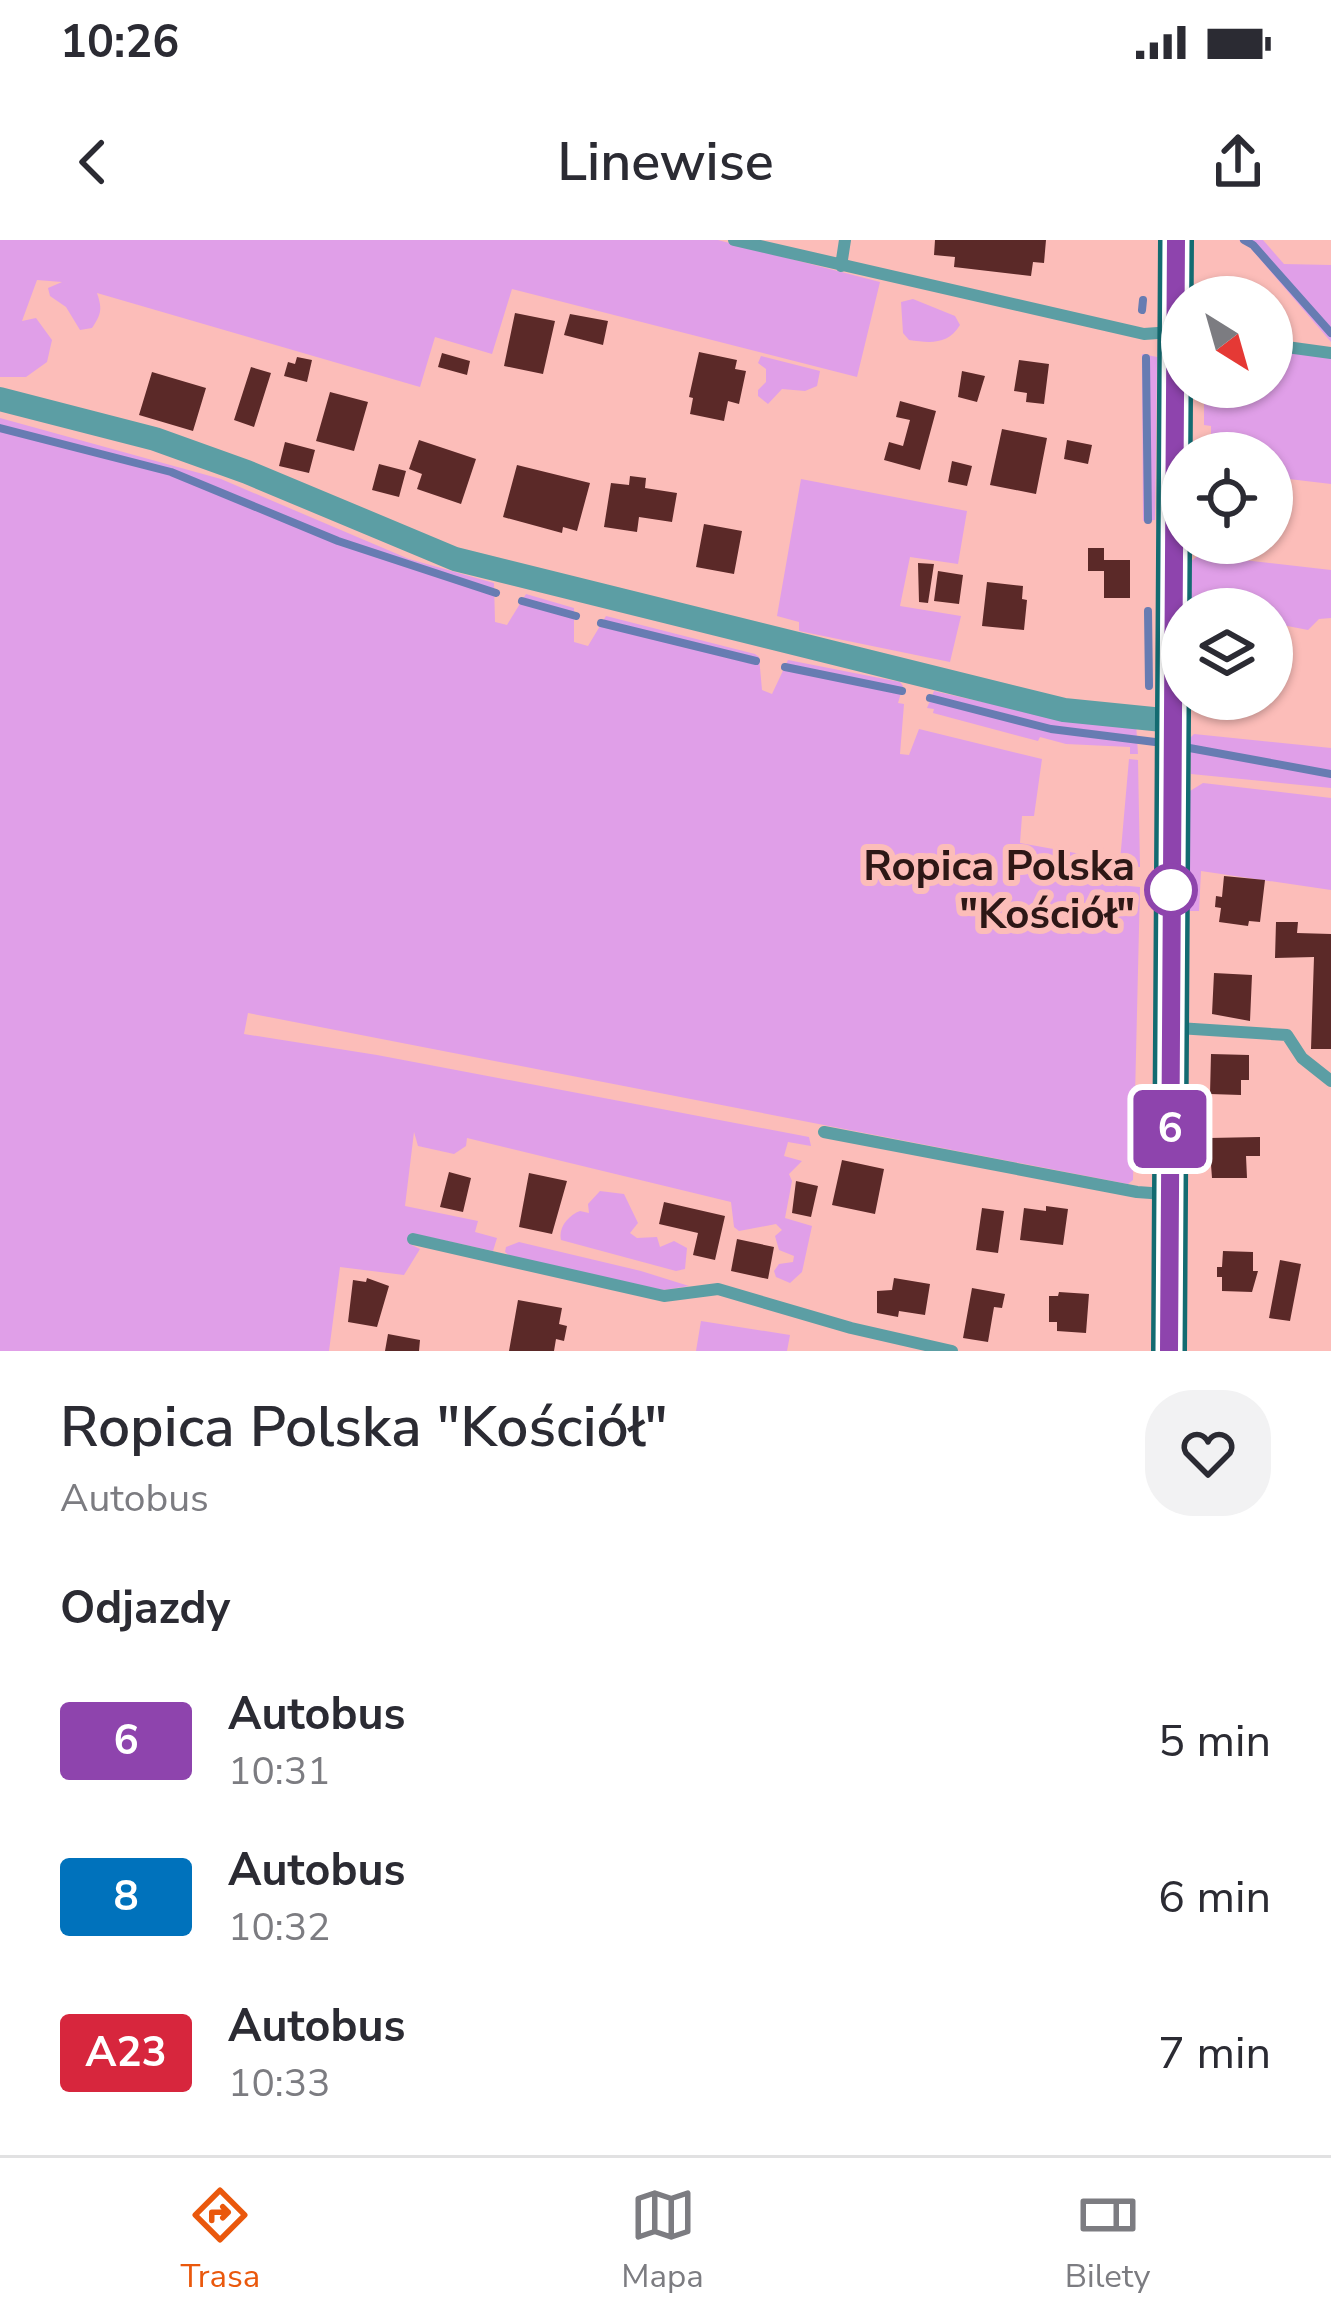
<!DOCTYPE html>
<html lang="pl">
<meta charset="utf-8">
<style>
body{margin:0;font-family:"Nunito Sans",sans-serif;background:#f2f2f3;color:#2b2b33;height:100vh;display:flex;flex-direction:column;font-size:45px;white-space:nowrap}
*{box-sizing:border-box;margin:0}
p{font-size:39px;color:#7c7c81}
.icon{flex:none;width:66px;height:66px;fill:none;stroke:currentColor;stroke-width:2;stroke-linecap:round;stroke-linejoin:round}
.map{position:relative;height:1111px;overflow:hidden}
.drawer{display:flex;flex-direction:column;background:#fff;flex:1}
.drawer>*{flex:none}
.badge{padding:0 24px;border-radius:9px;font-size:42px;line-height:78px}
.needle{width:78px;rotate:143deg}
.buttons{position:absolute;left:1161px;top:36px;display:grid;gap:24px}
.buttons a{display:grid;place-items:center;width:132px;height:132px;border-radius:50%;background:#fff;box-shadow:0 3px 9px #0004;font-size:60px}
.map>.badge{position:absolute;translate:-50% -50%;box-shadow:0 0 0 6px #fff}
h2{padding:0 60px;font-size:45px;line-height:108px}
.round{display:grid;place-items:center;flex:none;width:126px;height:126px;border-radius:48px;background:#f2f2f3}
.overview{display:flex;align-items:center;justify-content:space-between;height:204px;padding:0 60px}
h1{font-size:57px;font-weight:600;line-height:90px}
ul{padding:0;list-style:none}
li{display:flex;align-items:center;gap:36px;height:156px;padding:0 60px}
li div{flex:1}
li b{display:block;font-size:45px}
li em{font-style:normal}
li .badge{min-width:132px;font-weight:700;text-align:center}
.status{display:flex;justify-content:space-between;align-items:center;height:84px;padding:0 60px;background:#fff;direction:ltr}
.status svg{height:33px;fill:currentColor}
header{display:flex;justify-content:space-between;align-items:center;height:156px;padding:0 60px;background:#fff;font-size:54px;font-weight:600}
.dock{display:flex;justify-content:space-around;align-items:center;height:168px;border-top:3px solid #e1e1e2;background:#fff;font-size:33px;color:#7c7c81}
.dock a{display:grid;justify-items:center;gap:6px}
.dock .current{color:#ea580c}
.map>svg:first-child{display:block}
.green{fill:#e09fe8}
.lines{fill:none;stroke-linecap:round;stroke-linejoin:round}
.stream{stroke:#677cb2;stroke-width:8}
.building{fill:#5b2928}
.lane{stroke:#5c9ea4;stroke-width:12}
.street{stroke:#5c9ea4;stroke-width:24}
.primary{stroke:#136b71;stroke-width:36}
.line-casing{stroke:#fff;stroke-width:27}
.line{stroke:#8e44ad;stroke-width:18}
.stop-dot{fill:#fff;stroke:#8e44ad;stroke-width:6}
.labels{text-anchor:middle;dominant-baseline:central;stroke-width:12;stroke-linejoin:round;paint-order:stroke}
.stop-label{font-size:42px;font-weight:bold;fill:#2d1716;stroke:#fcbdb9;text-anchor:end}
</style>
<div class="status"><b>10:26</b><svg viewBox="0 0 49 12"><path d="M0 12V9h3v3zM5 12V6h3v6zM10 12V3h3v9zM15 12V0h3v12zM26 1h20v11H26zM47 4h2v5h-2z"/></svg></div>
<header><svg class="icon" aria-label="back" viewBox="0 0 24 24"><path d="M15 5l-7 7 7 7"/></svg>Linewise<svg class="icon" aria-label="share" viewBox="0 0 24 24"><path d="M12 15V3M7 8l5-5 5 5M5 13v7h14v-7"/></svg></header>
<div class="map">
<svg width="1331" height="1111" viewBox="0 0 1331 1111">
<rect width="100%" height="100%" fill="#fcbdb9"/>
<path class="green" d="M 0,0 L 718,0 L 880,42 L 857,137 L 512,49 L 492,114 L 435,97 L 420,147 L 97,53 C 102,68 102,73 92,88 L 80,90 L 66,67 L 50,56 L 48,48 L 62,42 L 37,40 L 22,81 L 36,78 L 52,100 L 47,122 L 26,137 L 0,137 Z
M 1239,0 L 1263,0 L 1284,24 L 1331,25 L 1331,102 L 1248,5 Z
M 913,59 L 955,76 L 960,85 C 948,105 930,103 909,100 L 903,93 L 901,62 Z
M 1272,110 L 1331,116 L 1331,244 L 1272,237 L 1272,213 L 1205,213 L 1205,208 L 1211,207 L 1211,186 L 1204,185 L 1204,147 L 1272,147 Z
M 1142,114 L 1157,117 L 1157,123 L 1155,280 L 1143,281 Z
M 761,116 L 820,131 L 817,146 L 805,151 L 782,149 L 768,164 L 758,156 L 758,150 L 766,142 L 766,129 L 758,123 Z
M 0,178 L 221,239 L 409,319 L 494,343 L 495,382 L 507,385 L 526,354 L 574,368 L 574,402 L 588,406 L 606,376 L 755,414 L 759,417 L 762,450 L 772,454 L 788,420 L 900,442 L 903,446 L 898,463 L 904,464 L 900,514 L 909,515 L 919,489 L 1042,519 L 1034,576 L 1022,576 L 1020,603 L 1120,621 L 1129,519 L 1138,520 L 1140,627 L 1130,627 L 1129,646 L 1140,647 L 1133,940 L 1128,944 L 248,773 L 244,794 L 377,815 L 809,897 L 811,906 L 788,902 L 784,916 L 802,921 L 789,934 L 792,941 L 785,978 L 812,986 L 802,1032 L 790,1043 L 776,1037 L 774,1031 L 779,1024 L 793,1022 L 794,1016 L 779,1010 L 775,996 L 782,990 L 776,984 L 739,991 L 734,987 L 731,962 L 467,898 L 466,906 L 454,914 L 418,906 L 414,892 L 405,966 L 478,981 L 475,992 L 497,998 L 493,1011 L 411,993 L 408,1003 L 420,1009 L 404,1035 L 340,1027 L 329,1111 L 0,1111 Z
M 801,239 L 967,271 L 958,324 L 910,317 L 900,366 L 961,376 L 950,422 L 799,391 L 799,382 L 777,376 Z
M 1199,315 L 1331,330 L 1331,378 L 1319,379 L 1308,390 L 1272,383 L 1272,369 L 1190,369 L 1190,322 Z
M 934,451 L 987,463 L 1136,483 L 1138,514 L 1130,514 L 1130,507 L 1066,504 L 1040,497 L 1038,501 L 933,473 L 934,469 L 927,468 Z
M 1194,494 L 1331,508 L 1331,548 L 1191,534 L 1190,498 Z
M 1203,543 L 1331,558 L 1331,650 L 1201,631 L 1199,671 L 1187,671 L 1190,551 Z
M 600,951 L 624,954 L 638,983 L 630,993 L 637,998 L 657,997 L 660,1007 L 674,1001 L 687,1008 L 685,1029 L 676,1031 L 561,1000 C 558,987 569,975 580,971 L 589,973 L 588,964 Z
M 519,1002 L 641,1031 L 689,1046 L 663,1050 L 512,1018 L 505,1012 L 506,1007 Z
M 701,1081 L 790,1095 L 787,1111 L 696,1111 Z"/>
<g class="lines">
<path class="stream" d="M 1244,0 L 1253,5 L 1331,93
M 1142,70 L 1143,60
M 1146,118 L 1148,280
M 0,188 L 171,232 L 338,301 L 496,353
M 522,361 L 576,376
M 1148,371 L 1149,446
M 601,383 L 756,421
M 785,427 L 902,451
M 930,458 L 1051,489 L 1163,503
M 1184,507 L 1331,534"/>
</g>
<path class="building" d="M 935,0 L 1046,0 L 1044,23 L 1033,22 L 1031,36 L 954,27 L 955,17 L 934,15 Z
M 515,73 L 555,81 L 543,134 L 504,126 Z
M 570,74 L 608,81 L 603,105 L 564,95 Z
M 699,112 L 737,120 L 735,129 L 746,131 L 739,164 L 728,161 L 724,181 L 690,174 L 693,158 L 689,157 Z
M 442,113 L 470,121 L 467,135 L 438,127 Z
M 297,117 L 312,120 L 307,142 L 284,136 L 288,122 L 295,124 Z
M 1019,120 L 1049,124 L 1044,164 L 1026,162 L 1027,153 L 1014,151 Z
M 251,127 L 271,133 L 254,187 L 234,180 Z
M 962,131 L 985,136 L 977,162 L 958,157 Z
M 152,132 L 206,148 L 193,191 L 139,175 Z
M 330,152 L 368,162 L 354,211 L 316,201 Z
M 900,161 L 936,171 L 920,230 L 884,220 L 889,202 L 903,206 L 910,180 L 896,177 Z
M 1002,189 L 1047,198 L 1036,254 L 990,245 Z
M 419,200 L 476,219 L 461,264 L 417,249 L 422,234 L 409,229 Z
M 1067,200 L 1092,205 L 1088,224 L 1064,219 Z
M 285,202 L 315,210 L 309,233 L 279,226 Z
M 952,221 L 972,226 L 967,246 L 948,242 Z
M 379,224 L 406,231 L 399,257 L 372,250 Z
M 517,225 L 590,243 L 577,291 L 563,287 L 562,293 L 503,277 Z
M 630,236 L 646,238 L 645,248 L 677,253 L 672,282 L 639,277 L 637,292 L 604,287 L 611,243 L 629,245 Z
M 704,284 L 742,291 L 734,334 L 696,327 Z
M 1088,308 L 1104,308 L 1104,320 L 1130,320 L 1130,358 L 1104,358 L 1104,331 L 1088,331 Z
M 918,323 L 934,324 L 928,363 L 919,362 Z
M 938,331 L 963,335 L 959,364 L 934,361 Z
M 987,342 L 1023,346 L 1022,359 L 1027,360 L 1024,390 L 982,386 Z
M 1224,636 L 1265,640 L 1260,682 L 1249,681 L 1248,686 L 1219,682 L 1221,668 L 1215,667 L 1216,656 L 1222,657 Z
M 1276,682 L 1298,682 L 1297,693 L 1331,694 L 1331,809 L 1311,809 L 1314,717 L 1275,718 Z
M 1214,733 L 1252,735 L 1250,781 L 1212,774 Z
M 1211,814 L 1249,815 L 1249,840 L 1241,840 L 1241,855 L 1210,854 Z
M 1260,897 L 1260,916 L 1246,916 L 1247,938 L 1212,938 L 1209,898 Z
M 842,920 L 884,929 L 875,974 L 832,965 Z
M 449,932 L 471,938 L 463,972 L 440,967 Z
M 529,933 L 567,941 L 552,994 L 519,987 Z
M 796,941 L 818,946 L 811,977 L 792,973 Z
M 664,962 L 725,976 L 715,1020 L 693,1015 L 698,993 L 659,984 Z
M 1046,966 L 1068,969 L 1063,1005 L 1020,1000 L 1024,968 L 1046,971 Z
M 982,968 L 1004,971 L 998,1013 L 976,1010 Z
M 737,999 L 774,1007 L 768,1039 L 731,1031 Z
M 1223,1011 L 1253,1012 L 1253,1031 L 1258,1031 L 1252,1052 L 1222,1051 L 1222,1037 L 1217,1037 L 1217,1027 L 1222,1027 Z
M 1280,1020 L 1301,1024 L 1290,1081 L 1269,1078 Z
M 367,1038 L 389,1046 L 377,1087 L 348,1082 L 353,1040 L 366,1042 Z
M 894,1038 L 930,1044 L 925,1075 L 899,1071 L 898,1077 L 877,1073 L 877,1051 L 892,1050 Z
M 972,1048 L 1005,1054 L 1002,1068 L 994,1067 L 988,1102 L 963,1098 Z
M 1059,1052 L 1089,1054 L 1086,1093 L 1057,1091 L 1057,1082 L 1049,1082 L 1049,1056 L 1058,1056 Z
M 518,1060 L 562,1068 L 559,1084 L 567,1086 L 564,1101 L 556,1099 L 554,1111 L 509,1111 Z
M 388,1094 L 420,1100 L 419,1111 L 385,1111 Z"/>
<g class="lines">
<path class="lane" d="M 734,0 L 1144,94 L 1172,92
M 841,26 L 845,0
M 1272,105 L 1331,113
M 1178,788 L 1287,795 L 1302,818 L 1331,841
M 824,892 L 1137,952 L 1165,954
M 413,999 L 664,1056 L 718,1049 L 851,1088 L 952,1111"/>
<path class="street" d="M 0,159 L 155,199 L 247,232 L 455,319 L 1064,470 L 1173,481"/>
<path class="primary" d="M 1169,1111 L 1176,0"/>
</g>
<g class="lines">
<defs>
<path id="line" d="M 1169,1111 L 1176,0"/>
</defs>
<use href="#line" class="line-casing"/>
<use href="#line" class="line"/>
</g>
<circle class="stop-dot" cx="1171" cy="650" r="24"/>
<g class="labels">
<g class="stop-label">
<text x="1135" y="626">Ropica Polska<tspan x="1135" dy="48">"Kościół"</tspan></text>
</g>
</g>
</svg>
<div class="buttons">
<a><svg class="needle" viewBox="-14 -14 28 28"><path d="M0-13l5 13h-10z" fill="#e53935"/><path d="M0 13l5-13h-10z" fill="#7c7c81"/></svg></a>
<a><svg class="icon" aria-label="locate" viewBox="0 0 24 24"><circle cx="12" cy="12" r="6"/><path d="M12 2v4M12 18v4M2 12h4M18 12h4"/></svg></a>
<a><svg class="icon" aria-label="layers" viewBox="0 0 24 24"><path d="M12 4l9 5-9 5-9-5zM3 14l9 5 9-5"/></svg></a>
</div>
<b class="badge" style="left:1170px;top:889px;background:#8e44ad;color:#fff">6</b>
</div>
<section class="drawer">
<div class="overview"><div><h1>Ropica Polska &quot;Kościół&quot;</h1><p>Autobus</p></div><a class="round"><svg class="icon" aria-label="heart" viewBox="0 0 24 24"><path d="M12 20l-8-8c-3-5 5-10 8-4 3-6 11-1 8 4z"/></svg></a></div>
<h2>Odjazdy</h2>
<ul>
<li><span class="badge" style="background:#8e44ad;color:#fff">6</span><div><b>Autobus</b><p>10:31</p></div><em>5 min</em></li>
<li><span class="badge" style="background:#0072bc;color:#fff">8</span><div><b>Autobus</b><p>10:32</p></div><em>6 min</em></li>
<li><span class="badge" style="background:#d7263d;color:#fff">A23</span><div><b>Autobus</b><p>10:33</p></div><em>7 min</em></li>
</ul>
</section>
<nav class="dock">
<a class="current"><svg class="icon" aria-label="directions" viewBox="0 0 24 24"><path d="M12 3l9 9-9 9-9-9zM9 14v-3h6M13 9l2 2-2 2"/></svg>Trasa</a>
<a><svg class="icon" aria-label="map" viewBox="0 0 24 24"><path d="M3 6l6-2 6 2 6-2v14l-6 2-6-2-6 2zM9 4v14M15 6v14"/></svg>Mapa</a>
<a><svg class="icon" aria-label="tickets" viewBox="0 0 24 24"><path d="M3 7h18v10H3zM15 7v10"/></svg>Bilety</a>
</nav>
